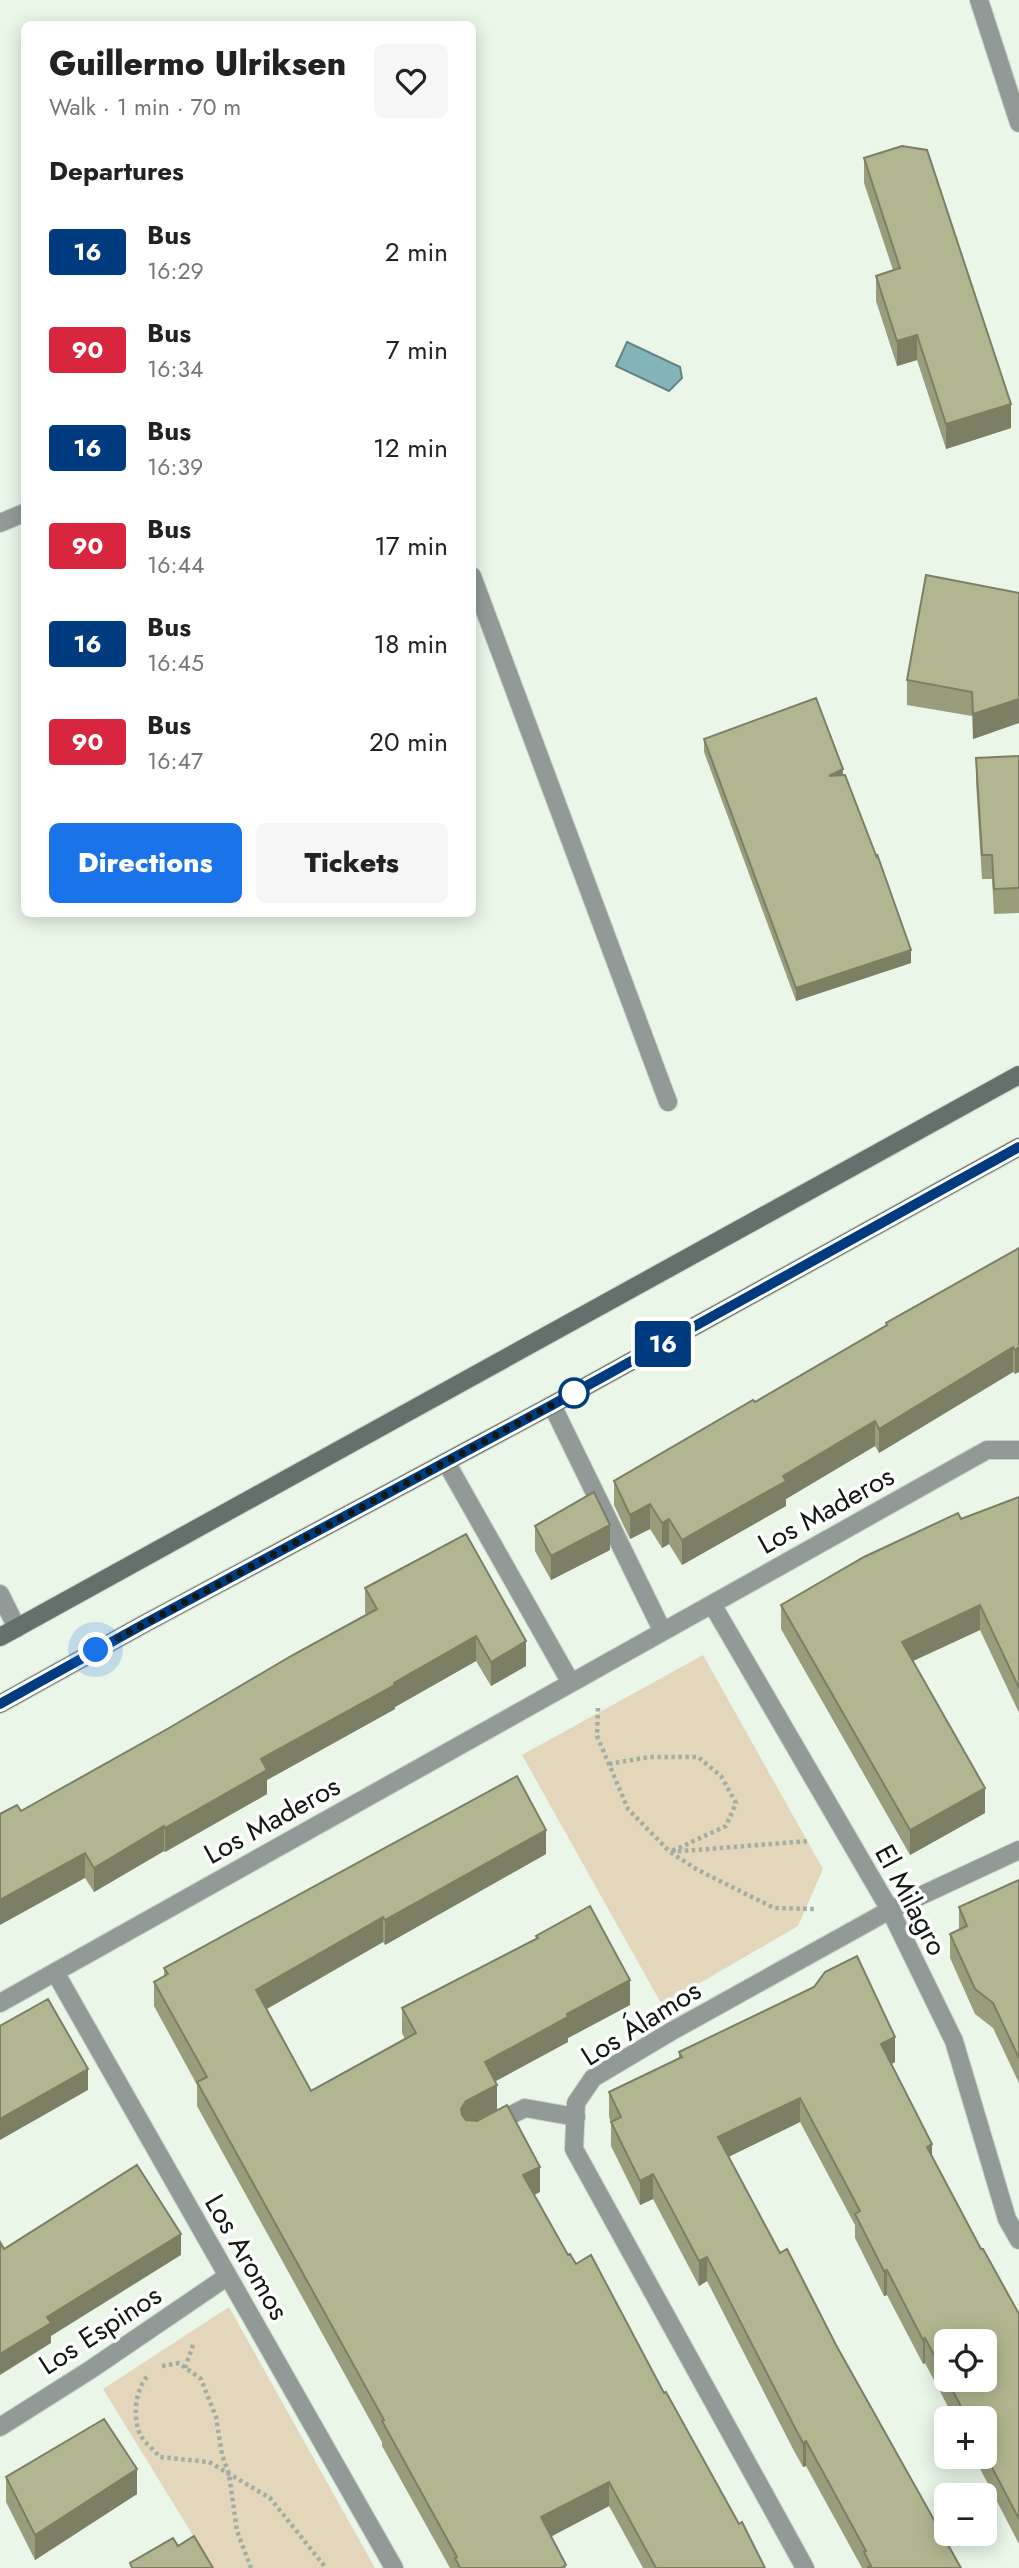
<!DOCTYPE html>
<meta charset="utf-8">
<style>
body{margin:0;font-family:Jost,sans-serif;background:#f6f6f6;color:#222;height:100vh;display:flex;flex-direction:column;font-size:26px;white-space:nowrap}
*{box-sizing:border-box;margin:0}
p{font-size:23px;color:#767676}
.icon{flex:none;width:38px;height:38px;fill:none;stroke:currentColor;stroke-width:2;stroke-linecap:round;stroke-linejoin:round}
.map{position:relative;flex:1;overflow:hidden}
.details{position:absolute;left:21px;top:21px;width:455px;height:896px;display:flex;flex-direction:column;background:#fff;border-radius:10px;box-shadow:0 4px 18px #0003}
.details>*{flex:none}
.badge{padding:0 14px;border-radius:5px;font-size:24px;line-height:46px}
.tools{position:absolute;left:934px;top:2329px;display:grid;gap:14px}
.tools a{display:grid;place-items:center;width:63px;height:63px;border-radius:10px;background:#fff;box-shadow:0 4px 18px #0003;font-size:35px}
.you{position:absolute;width:35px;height:35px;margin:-18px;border:5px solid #fff;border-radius:50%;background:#1a73e8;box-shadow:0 0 0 10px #1a73e833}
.map>.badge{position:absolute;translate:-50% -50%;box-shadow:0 0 0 4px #fff}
h2{padding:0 28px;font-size:26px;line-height:63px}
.round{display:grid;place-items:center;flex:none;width:74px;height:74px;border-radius:10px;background:#f6f6f6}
.headline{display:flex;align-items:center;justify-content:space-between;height:119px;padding:0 28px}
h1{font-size:33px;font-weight:800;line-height:52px}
.button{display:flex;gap:14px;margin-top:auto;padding:14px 28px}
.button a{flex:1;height:80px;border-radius:10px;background:#1a73e8;color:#fff;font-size:28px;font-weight:800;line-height:80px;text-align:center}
.button a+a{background:#f6f6f6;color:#222}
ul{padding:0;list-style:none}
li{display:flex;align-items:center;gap:21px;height:98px;padding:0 28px}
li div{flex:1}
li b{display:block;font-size:26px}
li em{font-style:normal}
li .badge{min-width:77px;font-weight:700;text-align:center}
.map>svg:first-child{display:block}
.green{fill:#e4d6bb}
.water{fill:#83b4b9;stroke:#618587;stroke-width:2}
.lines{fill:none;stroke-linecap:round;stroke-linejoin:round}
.lane-casing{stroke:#c7d2c6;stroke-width:20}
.street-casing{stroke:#c7d2c6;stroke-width:20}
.secondary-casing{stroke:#c7d2c6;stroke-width:20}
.path{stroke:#a3aea3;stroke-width:4.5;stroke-dasharray:3.5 3.5;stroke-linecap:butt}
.lane{stroke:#929a97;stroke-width:18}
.street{stroke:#929a97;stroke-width:18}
.secondary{stroke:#64706c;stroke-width:18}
.wall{fill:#999d7c}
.shaded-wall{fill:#7d7f65}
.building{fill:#b2b690;stroke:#7d7f65;stroke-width:2;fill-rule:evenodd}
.line-casing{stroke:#fff;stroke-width:16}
.line{stroke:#003b80;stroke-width:10}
.walk{stroke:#131813;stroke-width:7;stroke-dasharray:0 12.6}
.stop-dot{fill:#fff;stroke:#003b80;stroke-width:3.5}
.labels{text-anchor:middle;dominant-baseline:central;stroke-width:7;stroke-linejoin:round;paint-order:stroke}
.street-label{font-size:28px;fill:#131813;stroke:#fff}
</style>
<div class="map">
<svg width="1019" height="2568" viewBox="0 0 1019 2568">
<rect width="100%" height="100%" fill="#e9f6e8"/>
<path class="green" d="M 703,1655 L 823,1869 L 798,1926 L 662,2005 L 522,1755 Z
M 229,2307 L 375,2568 L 213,2568 L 103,2389 Z"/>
<path class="water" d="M 627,342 L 680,367 L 682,378 L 669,391 L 616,366 Z"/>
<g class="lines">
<defs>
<path id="lane" d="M 0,523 L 24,513
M 472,576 L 668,1102
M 493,2124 L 525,2108 L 576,2117"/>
<path id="street" d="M 979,0 L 1019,123
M 552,1405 L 662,1630
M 446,1462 L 571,1683
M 0,1594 L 17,1628
M 712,1604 L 890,1910 L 954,2041 L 1007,2219 L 1019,2240
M 55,1972 L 394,2568
M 0,2003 L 987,1450 L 1019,1450
M 0,2427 L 90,2370 L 228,2276
M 805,2568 L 574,2149 L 576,2103 L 593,2078 L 672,2031 L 890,1910 L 1019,1850"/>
<path id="secondary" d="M 0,1637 L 1019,1075
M 0,1704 L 144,1624 L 552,1405 L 1019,1147"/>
</defs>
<use href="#lane" class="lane-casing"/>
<use href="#street" class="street-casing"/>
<use href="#secondary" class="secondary-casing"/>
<path class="path" d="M 598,1708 L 597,1736 L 628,1809 L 670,1852 L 696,1869 L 774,1908 L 815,1909
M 609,1764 L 649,1757 L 698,1757 L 721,1776 L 736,1803 L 726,1826 L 670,1852 L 809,1841
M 162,2366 L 179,2363 L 201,2379 L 216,2417 L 222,2455 L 229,2474 L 237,2531 L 251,2568
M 185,2368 L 194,2342
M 147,2377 C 135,2390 132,2420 141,2436 C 145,2443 154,2450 160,2457 L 209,2462 L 270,2498 L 326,2568"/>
<use href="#lane" class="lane"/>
<use href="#street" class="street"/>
<use href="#secondary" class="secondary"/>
</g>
<path class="wall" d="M 864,158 L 1011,428 L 946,449 L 917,360 L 897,366 L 876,301 L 876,276 L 893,270 L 864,183 Z
M 1019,593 L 1019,723 L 973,739 L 972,716 L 907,705 L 907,680 Z
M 704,739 L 843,775 L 911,963 L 796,1001 L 704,752 Z
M 1019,756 L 1019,913 L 994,914 L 992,879 L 982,879 L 976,782 L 976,758 Z
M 1019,1248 L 1015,1374 L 1013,1372 L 879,1453 L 875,1446 L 786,1499 L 786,1506 L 682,1565 L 669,1544 L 662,1548 L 650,1529 L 630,1539 L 614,1505 L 614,1481 L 755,1402 L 886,1326 L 886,1323 Z
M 1019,1497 L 1019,1713 L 980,1630 L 913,1661 L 985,1813 L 910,1855 L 781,1629 L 781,1605 L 961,1519 Z
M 535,1526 L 610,1550 L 551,1580 L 535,1551 Z
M 466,1534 L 526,1666 L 491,1686 L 476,1661 L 395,1707 L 395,1709 L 267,1780 L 267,1794 L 165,1852 L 164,1851 L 94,1892 L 85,1878 L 21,1811 L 169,1728 L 367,1615 L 365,1613 L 365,1588 Z
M 546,1854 L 385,1945 L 383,1942 L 267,2009 L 311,2091 L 405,2039 L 402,2033 L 402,2008 L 536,1939 L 536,1936 L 630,2005 L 568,2038 L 568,2042 L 495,2081 L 497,2110 L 475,2121 L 540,2192 L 534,2195 L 568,2255 L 576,2264 L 664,2393 L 765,2568 L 643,2568 L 609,2506 L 551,2536 L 566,2568 L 450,2568 L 382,2446 L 382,2442 L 197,2106 L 197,2085 L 154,2006 L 154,1982 L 164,1976 L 164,1968 Z
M 1019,1880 L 1019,2083 L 993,2028 L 975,2014 L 950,1958 L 950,1934 L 959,1930 L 959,1907 Z
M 679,2052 L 895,2062 L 892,2064 L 932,2157 L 981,2249 L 1019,2314 L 1019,2544 L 974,2457 L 985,2457 L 985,2418 L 954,2418 L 925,2363 L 923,2364 L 887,2295 L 884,2296 L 855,2238 L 855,2225 L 800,2122 L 728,2157 L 780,2253 L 836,2345 L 961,2568 L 862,2568 L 806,2466 L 803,2467 L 793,2449 L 707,2281 L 699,2286 L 653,2199 L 640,2205 L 611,2146 L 611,2122 L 609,2117 L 609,2092 L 679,2058 Z
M 6,2477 L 137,2494 L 35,2560 L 6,2502 Z"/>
<path class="shaded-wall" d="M 917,335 L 917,360 L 897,366 L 897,341 Z
M 1011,404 L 1011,428 L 946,449 L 946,424 Z
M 1019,699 L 1019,723 L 973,739 L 973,714 Z
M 843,769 L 843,782 L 829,776 Z
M 911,950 L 911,963 L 796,1001 L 796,988 Z
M 1013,1347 L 1013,1372 L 879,1453 L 879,1429 Z
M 1019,1347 L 1019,1372 L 1015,1374 L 1015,1350 Z
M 875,1421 L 875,1446 L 786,1499 L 786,1506 L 682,1565 L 682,1540 L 783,1476 Z
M 650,1504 L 650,1529 L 630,1539 L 630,1515 Z
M 669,1519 L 669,1544 L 662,1548 L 662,1523 Z
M 610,1525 L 610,1550 L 551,1580 L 551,1556 Z
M 980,1605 L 980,1630 L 902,1666 L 902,1642 Z
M 476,1636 L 476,1661 L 395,1707 L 395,1709 L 267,1780 L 267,1794 L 165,1852 L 165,1828 L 261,1759 Z
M 526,1641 L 526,1666 L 491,1686 L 491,1662 Z
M 985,1788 L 985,1813 L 910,1855 L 910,1830 Z
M 164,1826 L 164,1851 L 94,1892 L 94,1868 Z
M 546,1830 L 546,1854 L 385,1945 L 385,1920 Z
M 85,1853 L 85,1878 L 0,1925 L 0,1900 Z
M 383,1917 L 383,1942 L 256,2015 L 256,1990 Z
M 630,1980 L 630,2005 L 568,2038 L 568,2042 L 485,2087 L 485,2062 L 567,2014 Z
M 895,2037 L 895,2062 L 881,2069 L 881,2044 Z
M 88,2069 L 88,2090 L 0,2140 L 0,2119 Z
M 497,2085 L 497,2110 L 466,2125 L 461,2134 L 461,2109 L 466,2101 Z
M 800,2098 L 800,2122 L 718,2162 L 718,2137 Z
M 932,2144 L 932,2169 L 927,2147 Z
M 540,2167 L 540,2192 L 523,2200 L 523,2175 Z
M 653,2174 L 653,2199 L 640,2205 L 640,2181 Z
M 181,2234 L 181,2255 L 51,2336 L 51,2343 L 0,2375 L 0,2354 L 47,2317 Z
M 707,2257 L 707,2281 L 699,2286 L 699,2261 Z
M 887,2270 L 887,2295 L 884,2296 L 884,2271 Z
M 925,2338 L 925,2363 L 923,2364 L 923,2340 Z
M 806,2441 L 806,2466 L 803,2467 L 803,2443 Z
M 137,2469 L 137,2494 L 35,2560 L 35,2535 Z
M 609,2482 L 609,2506 L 541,2542 L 541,2517 Z"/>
<path class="building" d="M 902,146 L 927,150 L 1011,404 L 946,424 L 917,335 L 897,341 L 876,276 L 900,268 L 864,158 Z
M 926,575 L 1019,593 L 1019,699 L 973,714 L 972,692 L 907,680 Z
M 816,698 L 843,769 L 829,776 L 845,775 L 877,858 L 877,854 L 911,950 L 796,988 L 704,739 Z
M 1019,756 L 1019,888 L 994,889 L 992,855 L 982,855 L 976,758 Z
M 1019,1248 L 1019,1347 L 1015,1350 L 1013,1347 L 879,1429 L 875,1421 L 783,1476 L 786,1481 L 682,1540 L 669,1519 L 662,1523 L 650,1504 L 630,1515 L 614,1481 L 753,1400 L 755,1402 L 887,1325 L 886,1323 Z
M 594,1492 L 610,1525 L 551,1556 L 535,1526 Z
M 1019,1497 L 1019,1688 L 980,1605 L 902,1642 L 985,1788 L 910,1830 L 781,1605 L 864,1557 L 958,1513 L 961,1519 Z
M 466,1534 L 526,1641 L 491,1662 L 476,1636 L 394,1683 L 395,1685 L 261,1759 L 267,1770 L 165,1828 L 164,1826 L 94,1868 L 85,1853 L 0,1900 L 0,1814 L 17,1805 L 21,1811 L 169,1728 L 291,1656 L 377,1609 L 365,1588 Z
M 517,1776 L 546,1830 L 385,1920 L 383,1917 L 256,1990 L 311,2091 L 416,2033 L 402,2008 L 538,1938 L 536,1936 L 590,1906 L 630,1980 L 567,2014 L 568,2017 L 485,2062 L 497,2085 L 466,2101 L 461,2109 L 462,2115 L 466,2120 L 477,2121 L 507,2105 L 540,2167 L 523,2175 L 568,2255 L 570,2254 L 576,2264 L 591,2255 L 664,2393 L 666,2392 L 739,2524 L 742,2522 L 765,2568 L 656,2568 L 609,2482 L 541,2517 L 566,2565 L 561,2568 L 460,2568 L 455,2558 L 457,2557 L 382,2421 L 384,2420 L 197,2082 L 207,2077 L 154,1982 L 168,1974 L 164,1968 Z
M 1019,1880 L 1019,2058 L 993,2003 L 975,1989 L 950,1934 L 967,1926 L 959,1907 Z
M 857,1956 L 895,2037 L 881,2044 L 932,2144 L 927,2147 L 981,2249 L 983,2249 L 1019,2314 L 1019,2519 L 985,2454 L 985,2418 L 967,2418 L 925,2338 L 923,2340 L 887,2270 L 884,2271 L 855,2214 L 860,2211 L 800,2098 L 718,2137 L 780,2253 L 787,2249 L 836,2345 L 961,2568 L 867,2568 L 871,2566 L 864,2552 L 866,2551 L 806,2441 L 803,2443 L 793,2424 L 707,2257 L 699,2261 L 653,2174 L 640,2181 L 611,2122 L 621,2117 L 609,2092 L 682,2057 L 679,2052 L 814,1987 L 825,1972 ZM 947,2342 L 985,2342 L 985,2380 L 947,2380 Z
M 48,1999 L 88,2069 L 0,2119 L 0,2026 Z
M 137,2165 L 181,2234 L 47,2317 L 51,2323 L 0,2354 L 0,2242 L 4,2249 Z
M 104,2419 L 137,2469 L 35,2535 L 6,2477 Z
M 194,2536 L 213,2568 L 132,2568 L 130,2563 L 173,2538 L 178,2546 Z"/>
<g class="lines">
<defs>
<path id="line" d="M 0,1704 L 144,1624 L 552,1405 L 1019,1147"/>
</defs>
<use href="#line" class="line-casing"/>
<use href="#line" class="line"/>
<path class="walk" d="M 96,1650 L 576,1392 L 574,1393"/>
</g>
<circle class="stop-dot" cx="574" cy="1393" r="14"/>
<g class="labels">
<g class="street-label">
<text transform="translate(826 1510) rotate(-29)">Los Maderos</text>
<text transform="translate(272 1820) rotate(-29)">Los Maderos</text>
<text transform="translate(911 1900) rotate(62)">El Milagro</text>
<text transform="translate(641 2023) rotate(-32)">Los Álamos</text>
<text transform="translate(247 2257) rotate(60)">Los Aromos</text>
<text transform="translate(100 2330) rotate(-33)">Los Espinos</text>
</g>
</g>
</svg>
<div class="tools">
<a><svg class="icon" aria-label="locate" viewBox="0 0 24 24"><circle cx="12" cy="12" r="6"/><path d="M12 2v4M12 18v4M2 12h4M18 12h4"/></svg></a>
<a>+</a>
<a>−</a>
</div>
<div class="you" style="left:96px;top:1650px"></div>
<b class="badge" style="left:663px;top:1344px;background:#003b80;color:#fff">16</b>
<section class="details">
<div class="headline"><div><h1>Guillermo Ulriksen</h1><p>Walk · 1 min · 70 m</p></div><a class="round"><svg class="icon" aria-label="heart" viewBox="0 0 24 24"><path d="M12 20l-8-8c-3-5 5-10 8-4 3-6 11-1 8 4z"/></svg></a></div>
<h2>Departures</h2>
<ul>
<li><span class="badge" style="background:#003b80;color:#fff">16</span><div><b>Bus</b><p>16:29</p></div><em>2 min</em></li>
<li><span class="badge" style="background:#d7263d;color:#fff">90</span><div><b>Bus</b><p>16:34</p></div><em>7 min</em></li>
<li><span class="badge" style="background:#003b80;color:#fff">16</span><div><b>Bus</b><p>16:39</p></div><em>12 min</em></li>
<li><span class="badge" style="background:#d7263d;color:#fff">90</span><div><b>Bus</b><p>16:44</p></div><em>17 min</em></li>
<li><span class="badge" style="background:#003b80;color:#fff">16</span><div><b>Bus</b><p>16:45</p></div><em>18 min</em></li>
<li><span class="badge" style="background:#d7263d;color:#fff">90</span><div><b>Bus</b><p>16:47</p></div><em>20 min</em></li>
</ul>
<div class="button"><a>Directions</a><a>Tickets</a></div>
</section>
</div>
